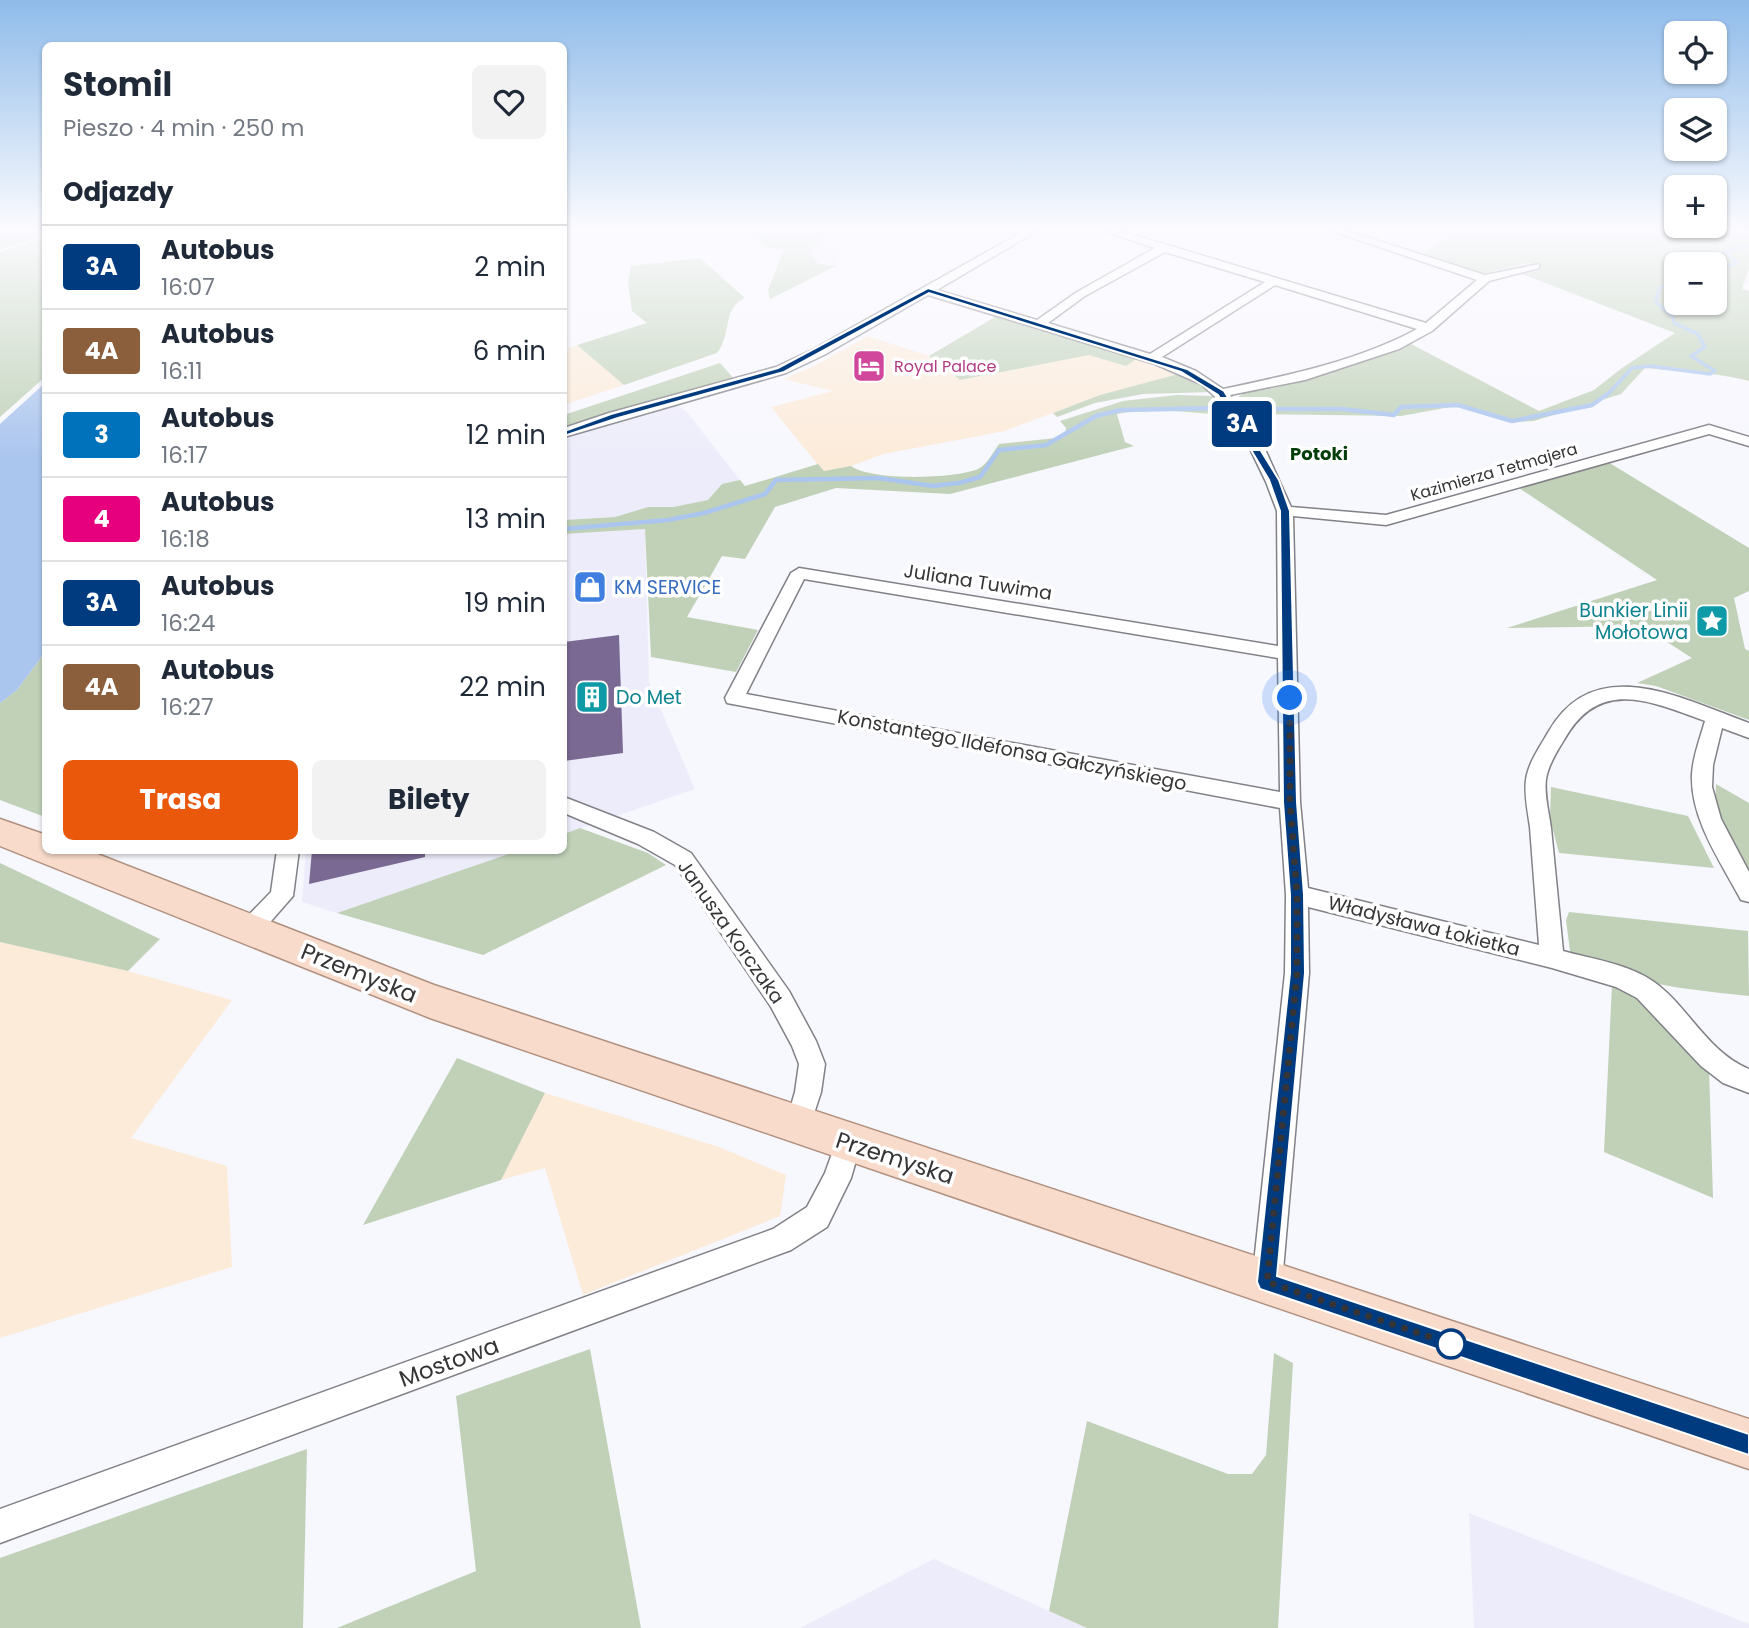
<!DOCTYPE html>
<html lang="pl">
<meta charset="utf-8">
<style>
body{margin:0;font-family:Poppins,sans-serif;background:#f2f2f3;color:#1f2937;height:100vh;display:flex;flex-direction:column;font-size:26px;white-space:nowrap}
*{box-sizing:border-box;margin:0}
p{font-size:23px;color:#747a83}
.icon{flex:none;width:38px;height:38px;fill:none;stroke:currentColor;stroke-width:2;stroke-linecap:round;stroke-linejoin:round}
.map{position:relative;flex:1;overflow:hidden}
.panel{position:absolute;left:42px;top:42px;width:525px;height:812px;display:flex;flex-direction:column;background:#fff;border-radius:10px;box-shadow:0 2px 5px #0004}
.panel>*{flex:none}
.badge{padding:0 14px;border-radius:5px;font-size:24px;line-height:46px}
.buttons{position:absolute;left:1664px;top:21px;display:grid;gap:14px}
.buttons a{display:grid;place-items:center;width:63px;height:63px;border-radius:10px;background:#fff;box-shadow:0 2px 5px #0004;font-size:35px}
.you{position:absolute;width:35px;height:35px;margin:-18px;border:5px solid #fff;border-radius:50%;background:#1a73e8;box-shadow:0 0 0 10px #1a73e833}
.map>.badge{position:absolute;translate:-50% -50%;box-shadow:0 0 0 4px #fff}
h2{padding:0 21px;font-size:26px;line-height:63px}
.round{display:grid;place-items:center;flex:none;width:74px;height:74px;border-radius:10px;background:#f2f2f3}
.head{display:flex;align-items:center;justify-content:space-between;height:119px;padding:0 21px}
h1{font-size:33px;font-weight:700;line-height:52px}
.primary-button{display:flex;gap:14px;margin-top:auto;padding:14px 21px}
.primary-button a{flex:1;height:80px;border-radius:10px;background:#ea580c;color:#fff;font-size:28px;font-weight:700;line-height:80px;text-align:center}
.primary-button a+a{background:#f2f2f3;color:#1f2937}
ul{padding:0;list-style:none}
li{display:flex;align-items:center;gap:21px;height:84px;padding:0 21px;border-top:2px solid #e0e1e3}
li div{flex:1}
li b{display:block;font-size:26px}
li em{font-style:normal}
li .badge{min-width:77px;font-weight:700;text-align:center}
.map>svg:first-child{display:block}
.commercial{fill:#fcebd9}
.built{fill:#edecfa}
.green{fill:#c0d1b8;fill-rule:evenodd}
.water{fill:#aac5ee}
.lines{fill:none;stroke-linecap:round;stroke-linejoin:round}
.stream-far1{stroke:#aac5ee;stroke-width:3.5}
.stream{stroke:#aac5ee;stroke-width:4.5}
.building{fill:#7a6992}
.minor-casing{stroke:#818187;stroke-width:3}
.primary-casing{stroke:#b19180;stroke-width:3}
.minor{fill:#fff;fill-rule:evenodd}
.primary{fill:#f8dbca;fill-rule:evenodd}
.line{fill:#003b80;stroke:#fff;stroke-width:2}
.walk{stroke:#353538;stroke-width:7;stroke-dasharray:0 12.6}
.stop-dot{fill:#fff;stroke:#003b80;stroke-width:3.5}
.labels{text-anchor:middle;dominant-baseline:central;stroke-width:7;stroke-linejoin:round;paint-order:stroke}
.far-hotel-label{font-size:16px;fill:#b23c85;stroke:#fff;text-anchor:start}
.far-street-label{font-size:16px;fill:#353538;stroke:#fff}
.far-neighbourhood-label{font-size:18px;font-weight:bold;fill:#003d08;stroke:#fff}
.street-label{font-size:19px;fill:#353538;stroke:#fff}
.shop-label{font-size:19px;fill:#366cbe;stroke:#fff;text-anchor:start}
.culture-label{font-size:19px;fill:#0d838f;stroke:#fff;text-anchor:end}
.near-street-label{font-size:23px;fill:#353538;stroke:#fff}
</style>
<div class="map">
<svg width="1749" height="1628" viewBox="0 0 1749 1628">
<rect width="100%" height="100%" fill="#f7f7fe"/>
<path class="commercial" d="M 868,336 L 929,356 L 960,380 L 1089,355 L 1126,366 L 1138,358 L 1182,373 L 1100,395 L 1005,431 L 883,454 L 851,466 L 823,471 L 771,407 L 833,391 L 783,379 L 814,366 Z
M 564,340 L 565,349 L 577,345 L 624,385 L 564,405 Z
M 0,942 L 128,971 L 232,1000 L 131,1138 L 227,1166 L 232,1267 L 0,1338 Z
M 545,1093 L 719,1147 L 786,1175 L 780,1216 L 583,1295 L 545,1168 L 501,1180 Z"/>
<path class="built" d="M 826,231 L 868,231 L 841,249 L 836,266 L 818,264 L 809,253 Z
M 674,404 L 686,411 L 740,480 L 722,484 L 708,500 L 673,507 L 648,507 L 615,517 L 564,520 L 564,439 Z
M 645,529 L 649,682 L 695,789 L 564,834 L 564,534 Z
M 306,851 L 517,851 L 337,913 L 302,902 Z
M 1469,1513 L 1749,1624 L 1749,1628 L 1474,1628 Z
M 934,1559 L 1049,1611 L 1087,1628 L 800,1628 Z"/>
<path class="green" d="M 0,231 L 45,231 L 45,235 L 0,250 Z
M 743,231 L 826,231 L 810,253 L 818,264 L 836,266 L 770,299 L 768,290 L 784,249 L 768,248 Z
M 1438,231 L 1749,231 L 1749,268 L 1742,289 L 1749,291 L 1749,381 C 1716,372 1680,372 1645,368 L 1621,394 L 1534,421 L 1513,422 L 1456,406 L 1401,416 L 1243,414 L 1242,405 L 1236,399 C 1245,389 1259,392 1274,388 C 1320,376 1366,362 1411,344 L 1539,411 L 1594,390 L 1622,368 L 1675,333 L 1522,274 L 1542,269 L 1529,263 L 1481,274 L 1420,255 L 1450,235 ZM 1676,264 L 1715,264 L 1715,303 L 1676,303 Z
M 45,238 L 45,377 L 0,417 L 0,252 Z
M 700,258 L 745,298 C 722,307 732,335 717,353 L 624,385 L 577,345 L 647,323 L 632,311 L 628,282 L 631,266 Z
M 995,317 L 1138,358 L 1126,366 L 1089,355 L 960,380 L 929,356 Z
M 720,363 L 737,382 L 675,395 L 564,429 L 564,415 Z
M 1182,373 L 1213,392 L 1143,394 L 1095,403 L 1057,417 L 1053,413 L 1100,395 Z
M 1177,395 L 1213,396 L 1217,397 L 1226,415 L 1148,409 L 1117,414 L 1125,442 L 1134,446 L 950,494 L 836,488 L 775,507 L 745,559 L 722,556 L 687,617 L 758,630 L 736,672 L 651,657 L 645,529 L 564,534 L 564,520 L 615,517 L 648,507 L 673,507 L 708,500 L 722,484 L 740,480 L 745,486 L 818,464 L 824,471 L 851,466 C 871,481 954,479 978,469 C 987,465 993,452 999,444 L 1065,437 L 1066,428 L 1060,421 L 1123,401 Z
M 1608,462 L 1749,548 L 1749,591 L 1734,598 L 1745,649 L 1749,651 L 1749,720 L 1656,686 L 1637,683 L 1692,658 L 1642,626 L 1507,628 L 1657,580 L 1519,488 Z
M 45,652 L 45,817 L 0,800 L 0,703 L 17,690 Z
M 1716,784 L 1749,803 L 1749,871 L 1715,807 Z
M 1551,787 L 1688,816 L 1714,868 L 1559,853 L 1550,818 Z
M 580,828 L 648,853 L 666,865 L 483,955 L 337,913 L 517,851 L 564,850 L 564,834 Z
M 0,863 L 160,939 L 128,971 L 0,942 Z
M 1569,912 L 1748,931 L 1749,996 C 1687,989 1624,985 1570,951 L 1566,920 Z
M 1612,985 L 1633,992 L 1709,1069 L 1713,1198 L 1604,1152 Z
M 457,1058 L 545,1093 L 501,1180 L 363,1225 Z
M 590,1349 L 641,1628 L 337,1628 L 476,1571 L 456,1396 Z
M 1274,1353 L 1293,1363 L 1278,1628 L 1087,1628 L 1049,1611 L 1087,1421 L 1228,1474 L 1252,1474 L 1266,1455 Z
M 307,1449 L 303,1628 L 0,1628 L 0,1558 Z"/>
<path class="water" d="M 45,383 L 45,652 L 17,690 L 0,703 L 0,424 Z"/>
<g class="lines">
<path class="stream-far1" d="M 1715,271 L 1738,262 L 1724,252 L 1749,245
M 1607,395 L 1632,368 L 1650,366 L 1710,374 L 1715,371 L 1691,356 L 1705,347 L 1698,334 L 1674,323 L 1673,317 L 1656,302 L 1659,289 L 1676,278"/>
<path class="stream" d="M 1243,409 L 1342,409 L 1394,415 L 1401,407 L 1458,405 L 1512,421 L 1592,405 L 1609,393
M 564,529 L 668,520 L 704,513 L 765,494 L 776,480 L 878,478 L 933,486 L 959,483 L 980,477 L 999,450 L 1046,445 L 1096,416 L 1121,410 L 1220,408"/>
</g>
<path class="building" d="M 619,635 L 623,753 L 564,761 L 564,642 Z
M 312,850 L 425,850 L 425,857 L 309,884 Z"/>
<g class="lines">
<defs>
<path id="minor" d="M 1024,231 L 1037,231 L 937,290 L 1037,320 L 1077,292 L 1155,248 L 1104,231 L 1121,231 L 1426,323 L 1477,280 L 1332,231 L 1348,231 L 1485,275 L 1539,264 L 1539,268 L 1489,281 L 1432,331 L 1399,349 L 1305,380 L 1230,395 L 1264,447 L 1291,507 L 1386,515 L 1709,425 L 1749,437 L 1749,446 L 1709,434 L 1386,525 L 1293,516 L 1300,802 L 1308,888 L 1539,945 C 1536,906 1533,867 1530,827 C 1528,813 1524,794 1526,780 C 1528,763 1541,745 1549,731 C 1595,651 1683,699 1749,723 L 1749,738 L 1722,728 L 1713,765 L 1712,787 L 1721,819 L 1749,872 L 1749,902 L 1741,900 C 1721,862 1690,819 1692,774 C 1693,756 1700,739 1705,721 C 1650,701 1599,677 1564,740 C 1557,751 1548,766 1546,779 C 1544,794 1549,813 1551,828 C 1555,869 1559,910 1563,951 C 1592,959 1629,964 1654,982 C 1688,1006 1707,1052 1749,1069 L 1749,1093 L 1723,1083 L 1701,1066 L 1637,998 L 1616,987 L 1552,968 L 1308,907 L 1309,973 L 1282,1282 L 1277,1292 L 1267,1297 L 1257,1292 L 1252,1282 L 1285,973 L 1286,895 L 1280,808 L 727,703 L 725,698 L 791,573 L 799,568 L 1278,646 L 1277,511 L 1266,482 L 1241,430 L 1223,404 L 1201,384 L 1155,364 L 928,295 L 824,355 L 786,373 L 564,437 L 564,428 L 609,413 L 776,367 L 814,349 ZM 1165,252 L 1265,282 L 1150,354 L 1048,323 L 1085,296 ZM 1275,285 L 1417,329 C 1358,361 1289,375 1223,389 L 1196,371 L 1162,357 ZM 804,579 L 1278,658 L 1280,792 L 746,694 Z
M 564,797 L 654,832 L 691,853 L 789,991 L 816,1041 L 825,1064 L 821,1092 L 807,1135 L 798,1139 L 789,1135 L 785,1126 L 795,1092 L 799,1064 L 792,1046 L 771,1007 L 675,865 L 638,844 L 564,813 Z
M 277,850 L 299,850 L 293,896 L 258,936 L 250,939 L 242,936 L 238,929 L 242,922 L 271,892 Z
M 848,1130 L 857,1134 L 861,1143 L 851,1178 L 827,1227 L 791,1250 L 0,1543 L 0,1509 L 773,1229 L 807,1207 L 825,1173 L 839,1134 Z"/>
<path id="primary" d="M 0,819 L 46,835 L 46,850 L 87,850 L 434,985 L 1749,1419 L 1749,1469 L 430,1018 L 0,846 Z"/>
</defs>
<use href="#minor" class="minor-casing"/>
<use href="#primary" class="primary-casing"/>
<use href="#minor" class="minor"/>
<use href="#primary" class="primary"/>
</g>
<linearGradient id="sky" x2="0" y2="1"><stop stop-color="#8fbbea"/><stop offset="0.5" stop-color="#fbfbff"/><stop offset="1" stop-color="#fbfbff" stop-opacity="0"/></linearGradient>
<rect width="1749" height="459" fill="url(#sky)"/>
<path class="line" d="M 928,288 L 1187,369 L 1224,391 L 1279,480 L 1290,511 L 1297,802 L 1304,895 L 1305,973 L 1277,1276 L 1749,1434 L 1749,1455 L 1260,1289 L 1257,1282 L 1290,973 L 1290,895 L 1283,802 L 1280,511 L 1269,480 L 1218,395 L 1181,372 L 929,293 L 784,372 L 618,418 L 567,435 L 559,433 L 611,414 L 778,368 Z"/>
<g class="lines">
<path class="walk" d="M 1290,698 L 1290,802 L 1297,895 L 1297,973 L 1267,1282 L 1451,1344"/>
</g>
<defs>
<symbol id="hotel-square" viewBox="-11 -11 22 22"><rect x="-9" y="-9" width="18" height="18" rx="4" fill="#d1479c" stroke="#fff"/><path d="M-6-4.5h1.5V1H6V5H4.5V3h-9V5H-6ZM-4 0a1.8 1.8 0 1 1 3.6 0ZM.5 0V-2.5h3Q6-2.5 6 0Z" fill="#fff"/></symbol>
<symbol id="shop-square" viewBox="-11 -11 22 22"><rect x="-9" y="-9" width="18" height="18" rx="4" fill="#3f7fe0" stroke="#fff"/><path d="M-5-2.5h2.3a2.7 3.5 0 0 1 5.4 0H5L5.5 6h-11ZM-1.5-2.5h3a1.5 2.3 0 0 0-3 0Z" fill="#fff"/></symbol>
<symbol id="sight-square" viewBox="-11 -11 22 22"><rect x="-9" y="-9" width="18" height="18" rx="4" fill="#0f9aa8" stroke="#fff"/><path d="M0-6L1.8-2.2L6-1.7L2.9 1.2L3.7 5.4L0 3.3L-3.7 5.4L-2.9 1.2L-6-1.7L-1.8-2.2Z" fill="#fff"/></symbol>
<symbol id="building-square" viewBox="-11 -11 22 22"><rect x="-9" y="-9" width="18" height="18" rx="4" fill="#0f9aa8" stroke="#fff"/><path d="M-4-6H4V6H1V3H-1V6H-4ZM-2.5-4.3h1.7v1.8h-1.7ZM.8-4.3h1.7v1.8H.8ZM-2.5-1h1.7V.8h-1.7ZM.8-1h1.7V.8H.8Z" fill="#fff"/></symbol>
</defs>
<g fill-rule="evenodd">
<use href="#hotel-square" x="850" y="347" width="38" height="38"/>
<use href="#shop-square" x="571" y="568" width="38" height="38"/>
<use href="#sight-square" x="1693" y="602" width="38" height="38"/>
<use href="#building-square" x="573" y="678" width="38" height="38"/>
</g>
<circle class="stop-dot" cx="1451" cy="1344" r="14"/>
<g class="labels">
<g class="far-hotel-label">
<text x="894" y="366">Royal Palace</text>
</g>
<g class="far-street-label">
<text transform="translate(1494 472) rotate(-16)">Kazimierza Tetmajera</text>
</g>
<g class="far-neighbourhood-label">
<text x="1319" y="453">Potoki</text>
</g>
<g class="street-label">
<text transform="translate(978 582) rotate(9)">Juliana Tuwima</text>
<text transform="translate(1012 750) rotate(11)">Konstantego Ildefonsa Gałczyńskiego</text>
<text transform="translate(1424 926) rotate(14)">Władysława Łokietka</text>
<text transform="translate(731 932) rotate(55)">Janusza Korczaka</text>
</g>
<g class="shop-label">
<text x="614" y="587">KM SERVICE</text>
</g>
<g class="culture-label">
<text x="1688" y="610">Bunkier Linii<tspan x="1688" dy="22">Mołotowa</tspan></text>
<text x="616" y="697" text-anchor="start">Do Met</text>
</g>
<g class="near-street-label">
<text transform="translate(359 973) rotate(22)">Przemyska</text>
<text transform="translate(895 1158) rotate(18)">Przemyska</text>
<text transform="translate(449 1362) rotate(-20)">Mostowa</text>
</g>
</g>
</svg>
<div class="buttons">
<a><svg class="icon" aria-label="locate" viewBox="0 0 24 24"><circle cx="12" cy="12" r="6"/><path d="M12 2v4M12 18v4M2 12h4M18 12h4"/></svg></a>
<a><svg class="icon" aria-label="layers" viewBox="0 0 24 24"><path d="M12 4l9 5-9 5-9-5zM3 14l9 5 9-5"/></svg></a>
<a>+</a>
<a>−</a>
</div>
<div class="you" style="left:1290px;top:698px"></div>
<b class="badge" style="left:1242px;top:424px;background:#003b80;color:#fff">3A</b>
<section class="panel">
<div class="head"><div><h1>Stomil</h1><p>Pieszo · 4 min · 250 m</p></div><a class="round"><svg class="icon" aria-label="heart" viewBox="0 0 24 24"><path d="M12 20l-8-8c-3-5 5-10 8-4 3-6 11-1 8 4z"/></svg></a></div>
<h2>Odjazdy</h2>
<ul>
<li><span class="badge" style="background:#003b80;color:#fff">3A</span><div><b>Autobus</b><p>16:07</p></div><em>2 min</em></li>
<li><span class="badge" style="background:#8b5e3c;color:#fff">4A</span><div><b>Autobus</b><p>16:11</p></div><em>6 min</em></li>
<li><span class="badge" style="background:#0072bc;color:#fff">3</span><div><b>Autobus</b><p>16:17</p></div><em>12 min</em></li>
<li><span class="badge" style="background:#e6007e;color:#fff">4</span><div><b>Autobus</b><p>16:18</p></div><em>13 min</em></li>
<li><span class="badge" style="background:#003b80;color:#fff">3A</span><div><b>Autobus</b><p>16:24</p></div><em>19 min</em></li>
<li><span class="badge" style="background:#8b5e3c;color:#fff">4A</span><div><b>Autobus</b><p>16:27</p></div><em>22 min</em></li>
</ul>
<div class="primary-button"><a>Trasa</a><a>Bilety</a></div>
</section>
</div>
